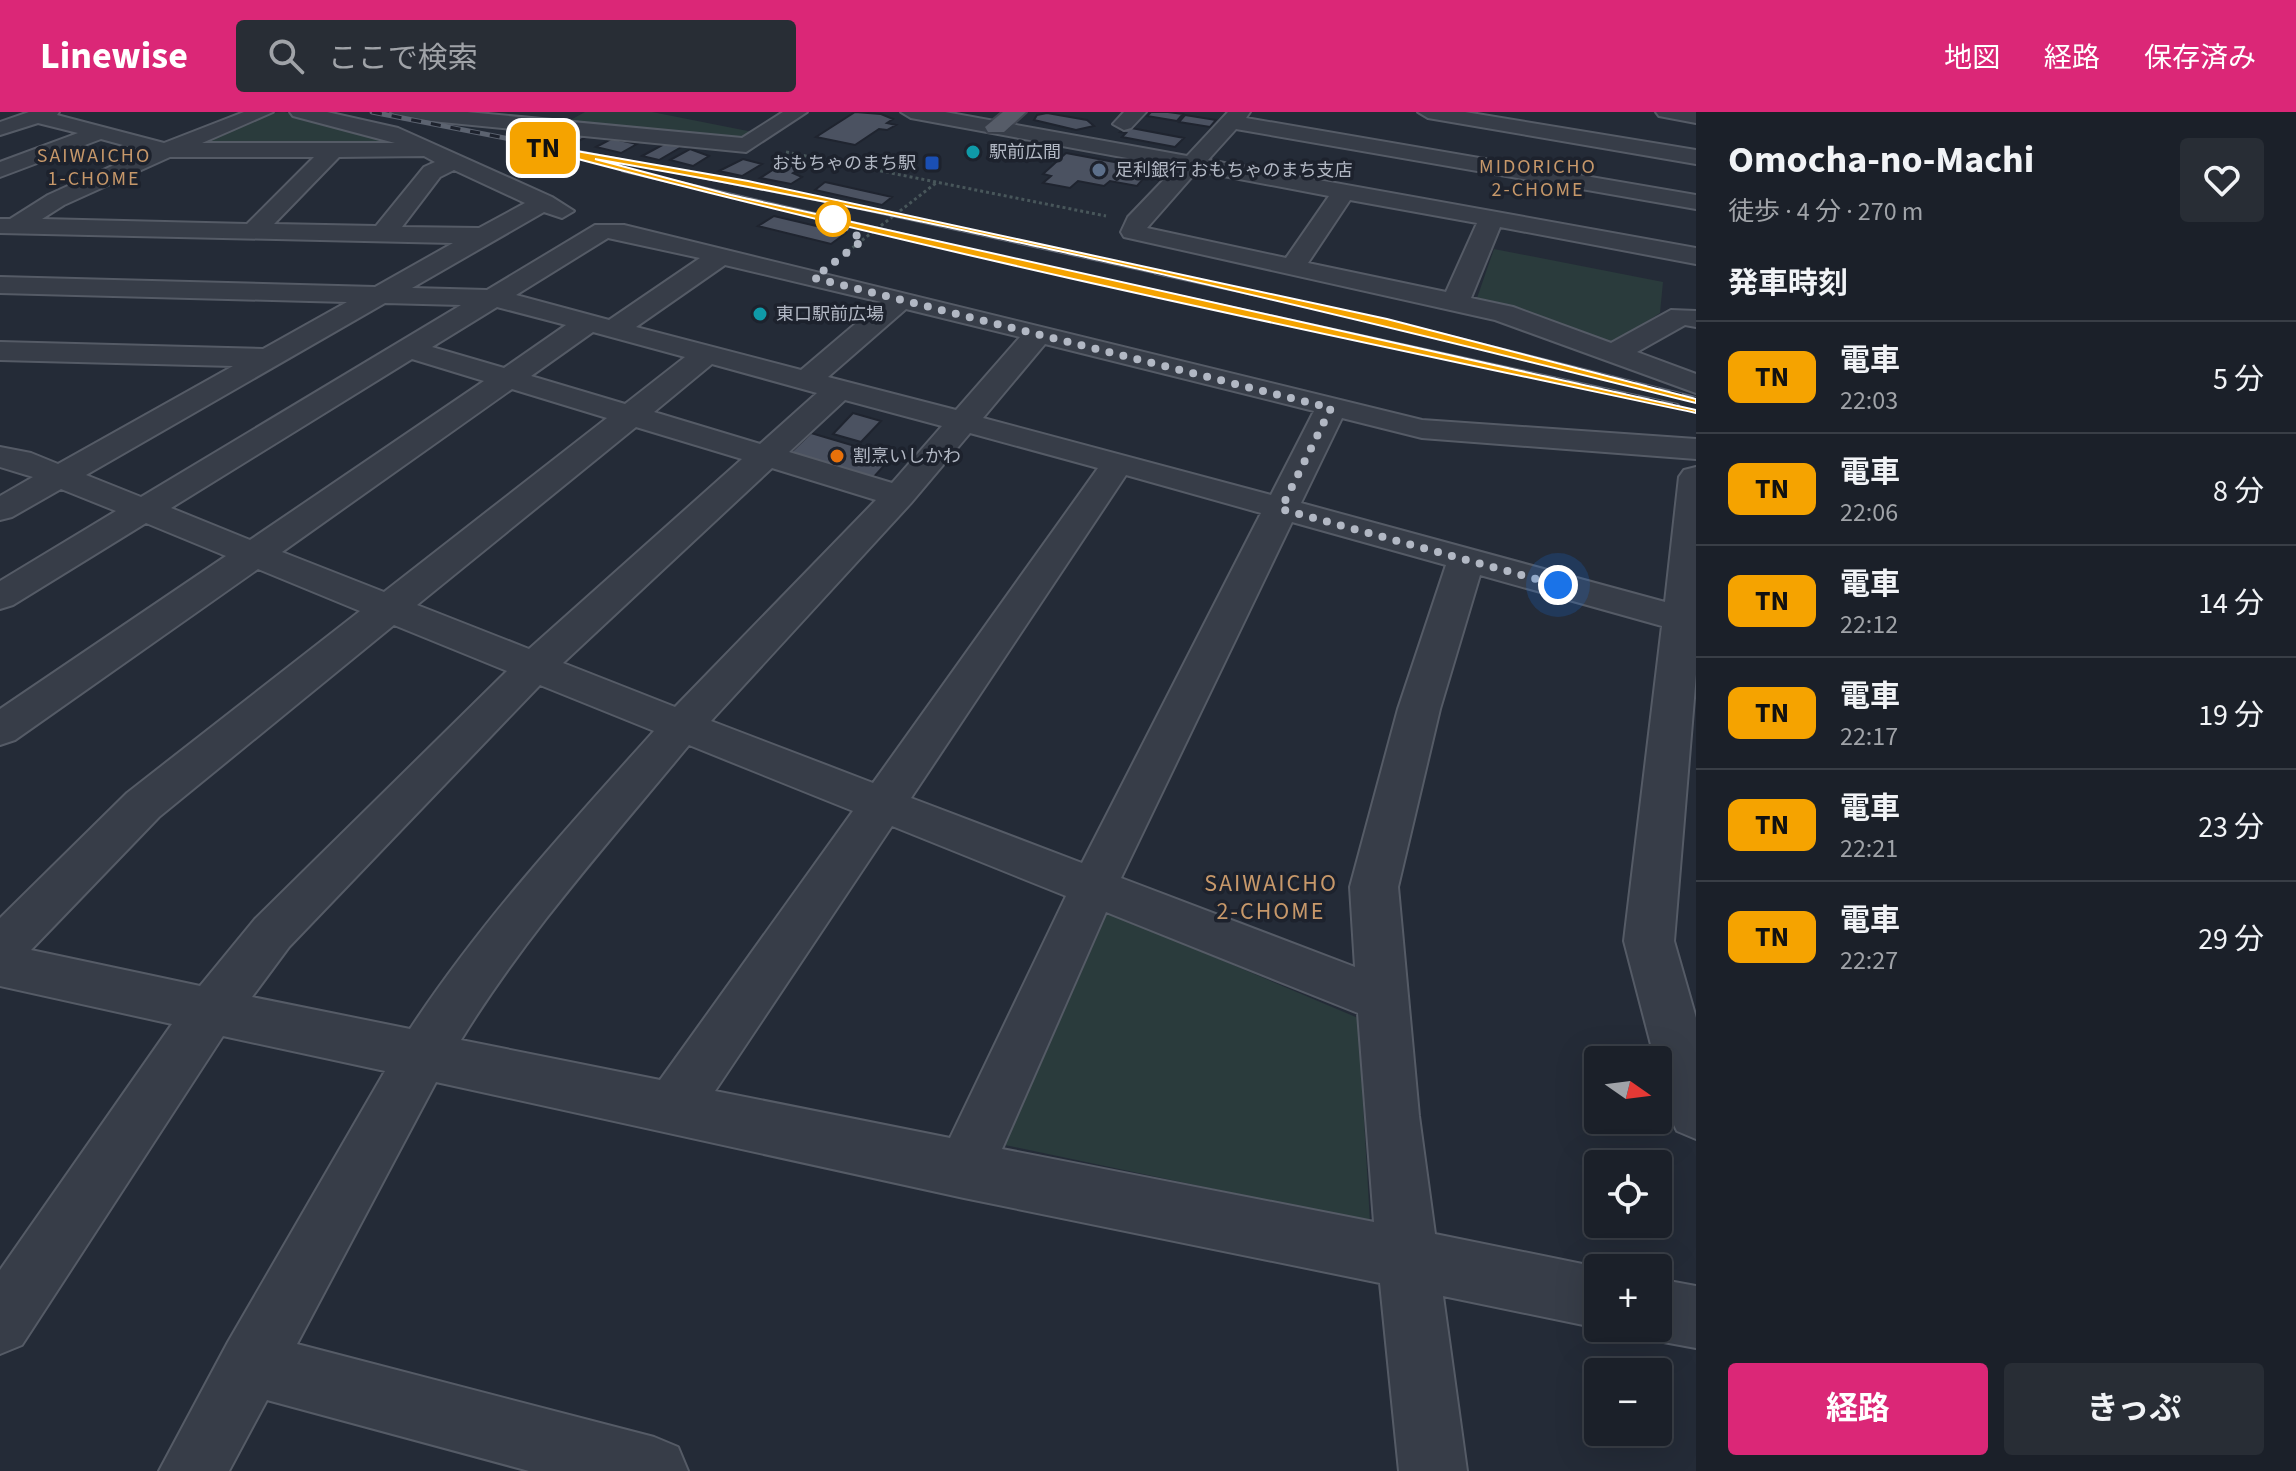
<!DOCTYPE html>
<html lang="ja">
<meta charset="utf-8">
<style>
body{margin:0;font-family:"Source Sans 3","Noto Sans JP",sans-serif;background:#282d35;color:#f1f3f6;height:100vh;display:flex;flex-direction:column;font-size:30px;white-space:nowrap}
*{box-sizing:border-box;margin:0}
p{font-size:26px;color:#a0a3a8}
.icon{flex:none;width:44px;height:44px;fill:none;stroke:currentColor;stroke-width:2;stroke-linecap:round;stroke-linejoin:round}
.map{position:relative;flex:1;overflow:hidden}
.details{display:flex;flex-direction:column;background:#1b2029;width:600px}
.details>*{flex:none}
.badge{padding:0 16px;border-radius:12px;font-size:28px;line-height:52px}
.needle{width:52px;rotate:104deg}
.buttons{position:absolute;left:1584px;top:934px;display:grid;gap:16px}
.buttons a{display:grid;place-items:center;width:88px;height:88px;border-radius:8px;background:#1b2029;box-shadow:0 8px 32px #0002,0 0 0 2px #393e46;font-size:40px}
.you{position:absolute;width:40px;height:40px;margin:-20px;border:6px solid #fff;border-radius:50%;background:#1a73e8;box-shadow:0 0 0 12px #1a73e833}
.map>.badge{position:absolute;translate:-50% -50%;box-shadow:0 0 0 4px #fff}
h2{padding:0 32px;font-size:30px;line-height:72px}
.round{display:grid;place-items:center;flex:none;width:84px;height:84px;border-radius:8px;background:#282d35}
.overview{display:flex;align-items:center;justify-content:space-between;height:136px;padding:0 32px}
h1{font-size:38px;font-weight:700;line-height:60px}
.button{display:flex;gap:16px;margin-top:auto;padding:16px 32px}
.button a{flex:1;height:92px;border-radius:8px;background:#db2777;color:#fff;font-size:32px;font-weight:700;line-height:92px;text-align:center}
.button a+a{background:#282d35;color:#f1f3f6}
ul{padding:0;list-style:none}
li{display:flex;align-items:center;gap:24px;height:112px;padding:0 32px;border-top:2px solid #393e46}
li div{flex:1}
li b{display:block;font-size:30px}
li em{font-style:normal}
li .badge{min-width:88px;font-weight:700;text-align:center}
header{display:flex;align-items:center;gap:48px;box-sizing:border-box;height:112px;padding:0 40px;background:#db2777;color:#fff}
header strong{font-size:38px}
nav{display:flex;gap:44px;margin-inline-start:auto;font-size:28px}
.search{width:560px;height:72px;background:#282d35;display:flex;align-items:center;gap:20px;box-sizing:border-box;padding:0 28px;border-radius:8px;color:#a0a3a8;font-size:30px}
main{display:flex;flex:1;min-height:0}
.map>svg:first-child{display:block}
.green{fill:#2a3b3c}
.building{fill:#4b5261;stroke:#1f242f;stroke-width:2}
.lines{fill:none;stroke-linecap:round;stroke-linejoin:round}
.minor-casing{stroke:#555b66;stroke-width:4}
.major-casing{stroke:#414651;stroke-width:4}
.path{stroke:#48565a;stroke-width:3;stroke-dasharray:3 3;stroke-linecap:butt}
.minor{fill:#373d48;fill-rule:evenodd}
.major{fill:#565c68;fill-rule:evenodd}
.rail-far1-casing{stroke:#5c6370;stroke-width:5}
.rail-casing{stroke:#5c6370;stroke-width:6}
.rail-far1{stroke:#1d222d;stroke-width:3;stroke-dasharray:10;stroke-linecap:butt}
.rail{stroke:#1d222d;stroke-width:4;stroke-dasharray:12;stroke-linecap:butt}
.line{fill:#f5a300;stroke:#fff;stroke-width:2}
.walk{stroke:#b2b8c4;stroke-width:8;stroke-dasharray:0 14.4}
.culture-dot{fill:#0f9aa8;stroke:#1d222d;stroke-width:3}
.transit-dot{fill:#1a4fb4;stroke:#1d222d;stroke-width:3}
.service-dot{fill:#5c6f8a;stroke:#1d222d;stroke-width:3}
.stop-dot{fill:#fff;stroke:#f5a300;stroke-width:4}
.food-dot{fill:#e8710a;stroke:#1d222d;stroke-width:3}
.labels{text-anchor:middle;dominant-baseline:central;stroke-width:7;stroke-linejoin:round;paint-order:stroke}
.far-poi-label{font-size:18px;fill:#b2b8c4;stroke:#1d222d;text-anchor:start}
.far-neighbourhood-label{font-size:20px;letter-spacing:2px;fill:#c7986a;stroke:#1d222d}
.neighbourhood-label{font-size:24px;letter-spacing:2px;fill:#c7986a;stroke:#1d222d}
</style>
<header>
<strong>Linewise</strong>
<div class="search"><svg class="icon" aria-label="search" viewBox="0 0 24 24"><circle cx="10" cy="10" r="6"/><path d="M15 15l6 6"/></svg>ここで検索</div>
<nav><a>地図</a><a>経路</a><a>保存済み</a></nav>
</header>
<main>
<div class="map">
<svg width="1696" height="1359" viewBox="0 0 1696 1359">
<rect width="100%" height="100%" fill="#242b37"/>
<path class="green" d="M 284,0 L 380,23 L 395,32 L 189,32 L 269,1 Z
M 585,0 L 652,0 L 763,22 L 746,33 L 558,15 Z
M 1494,137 L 1663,170 L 1660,201 L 1607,235 L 1506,192 L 1477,186 Z
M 1108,800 L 1358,906 L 1370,1110 L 1005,1033 Z"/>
<path class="building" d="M 855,0 L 881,2 L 893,7 L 887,11 L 896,13 L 887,18 L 879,17 L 855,33 L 816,25 Z
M 1151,0 L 1168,0 L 1183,2 L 1177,9 L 1147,4 Z
M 1047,1 L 1087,8 L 1094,14 L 1076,18 L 1034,8 L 1037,3 Z
M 1185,3 L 1216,8 L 1210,15 L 1179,10 Z
M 1126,15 L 1184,26 L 1175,35 L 1122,25 L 1126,21 L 1120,20 Z
M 567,19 L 588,24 L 573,32 L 544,25 Z
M 611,27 L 619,28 L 637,32 L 621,41 L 596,35 Z
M 666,31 L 683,34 L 659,48 L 642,44 Z
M 690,37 L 709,44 L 693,54 L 670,48 Z
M 1066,41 L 1152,57 L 1137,74 L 1110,69 L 1104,74 L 1078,69 L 1070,76 L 1043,71 L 1051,64 L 1043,62 Z
M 743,47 L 762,52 L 742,64 L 719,59 Z
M 782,52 L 801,56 L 793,61 L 802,65 L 791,72 L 760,66 Z
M 825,70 L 892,85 L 882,93 L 815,78 Z
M 774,104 L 846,121 L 831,132 L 758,114 Z
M 853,301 L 881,309 L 861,330 L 833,322 Z
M 811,321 L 892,345 L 872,367 L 789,342 Z"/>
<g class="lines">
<defs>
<path id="minor" d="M 29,0 L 59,0 L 57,3 L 164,31 L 244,0 L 273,0 L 202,31 L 395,31 L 293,4 L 290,0 L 327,0 L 398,16 L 552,85 L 574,99 L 562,106 L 544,100 L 412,176 L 487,178 L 595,113 L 624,113 L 1422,308 L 1696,327 L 1696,347 L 1422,326 L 1342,306 L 1301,391 L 1665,490 L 1679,365 L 1684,358 L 1696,355 L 1696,562 L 1674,829 L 1696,906 L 1696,1027 L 1677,1019 L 1668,1001 L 1658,948 L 1655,948 L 1624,829 L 1662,514 L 1480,463 L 1440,597 L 1398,775 L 1419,1004 L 1435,1122 L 1602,1156 L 1598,1156 L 1598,1216 L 1443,1184 L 1467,1359 L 1399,1359 L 1380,1171 L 964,1086 L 436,970 L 297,1232 L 654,1325 L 678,1335 L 688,1359 L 529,1359 L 267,1288 L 229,1359 L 159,1359 L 228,1230 L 385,959 L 223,924 L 22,1233 L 0,1242 L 0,1158 L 172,912 L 0,874 L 0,806 L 127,681 L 360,499 L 258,457 L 15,628 L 0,633 L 0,597 L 226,444 L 146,411 L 13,493 L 0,497 L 0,469 L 116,399 L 61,377 L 12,405 L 0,408 L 0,384 L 33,365 L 0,355 L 0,335 L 31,341 L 58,352 L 233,254 L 0,248 L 0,230 L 263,237 L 347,190 L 0,181 L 0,165 L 375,175 L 453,131 L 0,121 L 0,107 L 10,107 L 48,83 L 145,39 L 101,27 L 0,65 L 0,50 L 78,21 L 38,11 L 0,23 L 0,10 ZM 424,44 L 435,50 L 424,55 L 376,114 L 274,112 L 339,45 ZM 170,45 L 314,45 L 247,112 L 42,107 L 64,93 ZM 454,58 L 525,91 L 479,116 L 402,115 L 440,65 ZM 608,126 L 700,146 L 609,208 L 516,183 ZM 725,153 L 881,190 L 801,258 L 636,215 ZM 385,191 L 461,193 L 141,385 L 86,363 ZM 497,195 L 566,213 L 504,256 L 432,235 ZM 906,197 L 1020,225 L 956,298 L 828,265 ZM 593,220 L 685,245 L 625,292 L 531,264 ZM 1045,232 L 1314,299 L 1271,383 L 983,306 ZM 412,247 L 484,269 L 250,428 L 171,396 ZM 712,252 L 817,281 L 760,332 L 654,300 ZM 512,277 L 607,306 L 384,480 L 282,440 ZM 845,288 L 942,314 L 892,371 L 789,340 ZM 636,315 L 742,347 L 529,537 L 417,493 ZM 970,321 L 1098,356 L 873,671 L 711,609 L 911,391 ZM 772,356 L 876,388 L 675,595 L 563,551 ZM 1126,363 L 1261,401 L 1082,751 L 911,686 ZM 1292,410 L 1446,453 L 1398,597 L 1350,775 L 1355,855 L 1121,766 ZM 394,513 L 507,559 L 255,807 L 200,874 L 31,838 L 159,705 ZM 540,573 L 654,619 C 568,715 481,809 410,917 L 252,885 L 289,835 ZM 689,633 L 853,699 L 660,968 L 461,928 C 526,822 610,729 689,633 ZM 892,714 L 1066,784 L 950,1026 L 715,979 ZM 1106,800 L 1358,901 L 1374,1110 L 1002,1037 Z
M 391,0 L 467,0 L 742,26 L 783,0 L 807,0 L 746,40 L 401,6 Z
M 901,0 L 945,0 L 1187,44 L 1228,0 L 1250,0 L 1246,6 L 1696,83 L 1696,97 L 1236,17 L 1208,48 L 1696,136 L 1696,152 L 1500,115 L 1471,186 L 1513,195 L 1611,231 L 1671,198 L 1696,199 L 1696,215 L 1685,213 L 1637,240 L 1696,262 L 1696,281 L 1495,208 L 1124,125 L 1121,120 L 1128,105 L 1176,55 L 911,6 ZM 1197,59 L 1329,84 L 1286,146 L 1147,116 ZM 1350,88 L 1477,111 L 1446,180 L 1308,151 Z
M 1124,0 L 1146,0 L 1131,16 L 1124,18 L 1113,12 Z
M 1418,0 L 1465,0 L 1696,38 L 1696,52 L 1428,6 Z
M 1656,0 L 1696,0 L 1696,11 L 1659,4 Z
M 1658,1167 L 1696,1174 L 1696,1236 L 1658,1229 L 1636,1220 L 1635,1216 L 1658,1216 Z"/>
<path id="major" d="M 1003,0 L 1026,0 L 1004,20 L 988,20 L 985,15 Z"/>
</defs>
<use href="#minor" class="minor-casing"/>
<use href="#major" class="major-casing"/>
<path class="path" d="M 786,40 L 1106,104
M 843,143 L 936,71"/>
<use href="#minor" class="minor"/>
<use href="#major" class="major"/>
<defs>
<path id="rail-far1" d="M 372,0 L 848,93 L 1165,162
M 623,58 L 1071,162"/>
<path id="rail" d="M 1063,160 L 1677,294
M 1156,160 L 1387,210 L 1696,287"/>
</defs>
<use href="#rail-far1" class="rail-far1-casing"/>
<use href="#rail" class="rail-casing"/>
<use href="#rail-far1" class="rail-far1"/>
<use href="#rail" class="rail"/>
</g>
<path class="line" d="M 542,33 L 748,69 L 1387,207 L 1696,287 L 1696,291 C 1331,200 965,111 595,47 L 731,83 L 1696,298 L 1696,301 C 1309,219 922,139 540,37 Z"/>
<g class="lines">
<path class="walk" d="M 833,107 L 863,128 L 814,166 L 1331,296 L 1281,397 L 1558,473"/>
</g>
<g class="culture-dot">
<circle cx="973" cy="40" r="8"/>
<circle cx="760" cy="202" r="8"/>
</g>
<rect class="transit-dot" x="924" y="43" width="16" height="16" rx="4"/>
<circle class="service-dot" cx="1099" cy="58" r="8"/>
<circle class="stop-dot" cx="833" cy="107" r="16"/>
<circle class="food-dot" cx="837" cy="344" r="8"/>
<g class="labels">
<g class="far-poi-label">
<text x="989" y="40">駅前広間</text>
<text x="916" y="51" text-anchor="end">おもちゃのまち駅</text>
<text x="1115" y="58">足利銀行 おもちゃのまち支店</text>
<text x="776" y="202">東口駅前広場</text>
<text x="853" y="344">割烹いしかわ</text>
</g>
<g class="far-neighbourhood-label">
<text x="94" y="44">SAIWAICHO<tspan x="94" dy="23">1-CHOME</tspan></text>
<text x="1538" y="55">MIDORICHO<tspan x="1538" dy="23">2-CHOME</tspan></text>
</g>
<g class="neighbourhood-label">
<text x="1271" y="771">SAIWAICHO<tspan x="1271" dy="28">2-CHOME</tspan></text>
</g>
</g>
</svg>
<div class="buttons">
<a><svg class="needle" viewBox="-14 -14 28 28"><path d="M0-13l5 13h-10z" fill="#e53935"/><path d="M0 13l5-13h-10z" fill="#a0a3a8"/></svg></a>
<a><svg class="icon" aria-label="locate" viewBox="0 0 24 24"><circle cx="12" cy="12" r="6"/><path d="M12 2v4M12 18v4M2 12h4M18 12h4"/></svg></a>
<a>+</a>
<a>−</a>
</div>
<div class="you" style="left:1558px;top:473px"></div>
<b class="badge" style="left:543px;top:36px;background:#f5a300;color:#111">TN</b>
</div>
<section class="details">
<div class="overview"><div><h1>Omocha-no-Machi</h1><p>徒歩 · 4 分 · 270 m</p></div><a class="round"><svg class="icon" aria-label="heart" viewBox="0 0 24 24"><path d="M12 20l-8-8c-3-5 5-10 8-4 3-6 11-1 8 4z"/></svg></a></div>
<h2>発車時刻</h2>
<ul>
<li><span class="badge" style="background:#f5a300;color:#111">TN</span><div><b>電車</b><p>22:03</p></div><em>5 分</em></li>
<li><span class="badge" style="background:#f5a300;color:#111">TN</span><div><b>電車</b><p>22:06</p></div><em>8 分</em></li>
<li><span class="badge" style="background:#f5a300;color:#111">TN</span><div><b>電車</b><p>22:12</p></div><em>14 分</em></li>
<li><span class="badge" style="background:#f5a300;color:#111">TN</span><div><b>電車</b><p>22:17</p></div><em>19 分</em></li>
<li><span class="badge" style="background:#f5a300;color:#111">TN</span><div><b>電車</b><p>22:21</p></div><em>23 分</em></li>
<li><span class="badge" style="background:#f5a300;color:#111">TN</span><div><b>電車</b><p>22:27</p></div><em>29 分</em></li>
</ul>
<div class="button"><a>経路</a><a>きっぷ</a></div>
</section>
</main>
